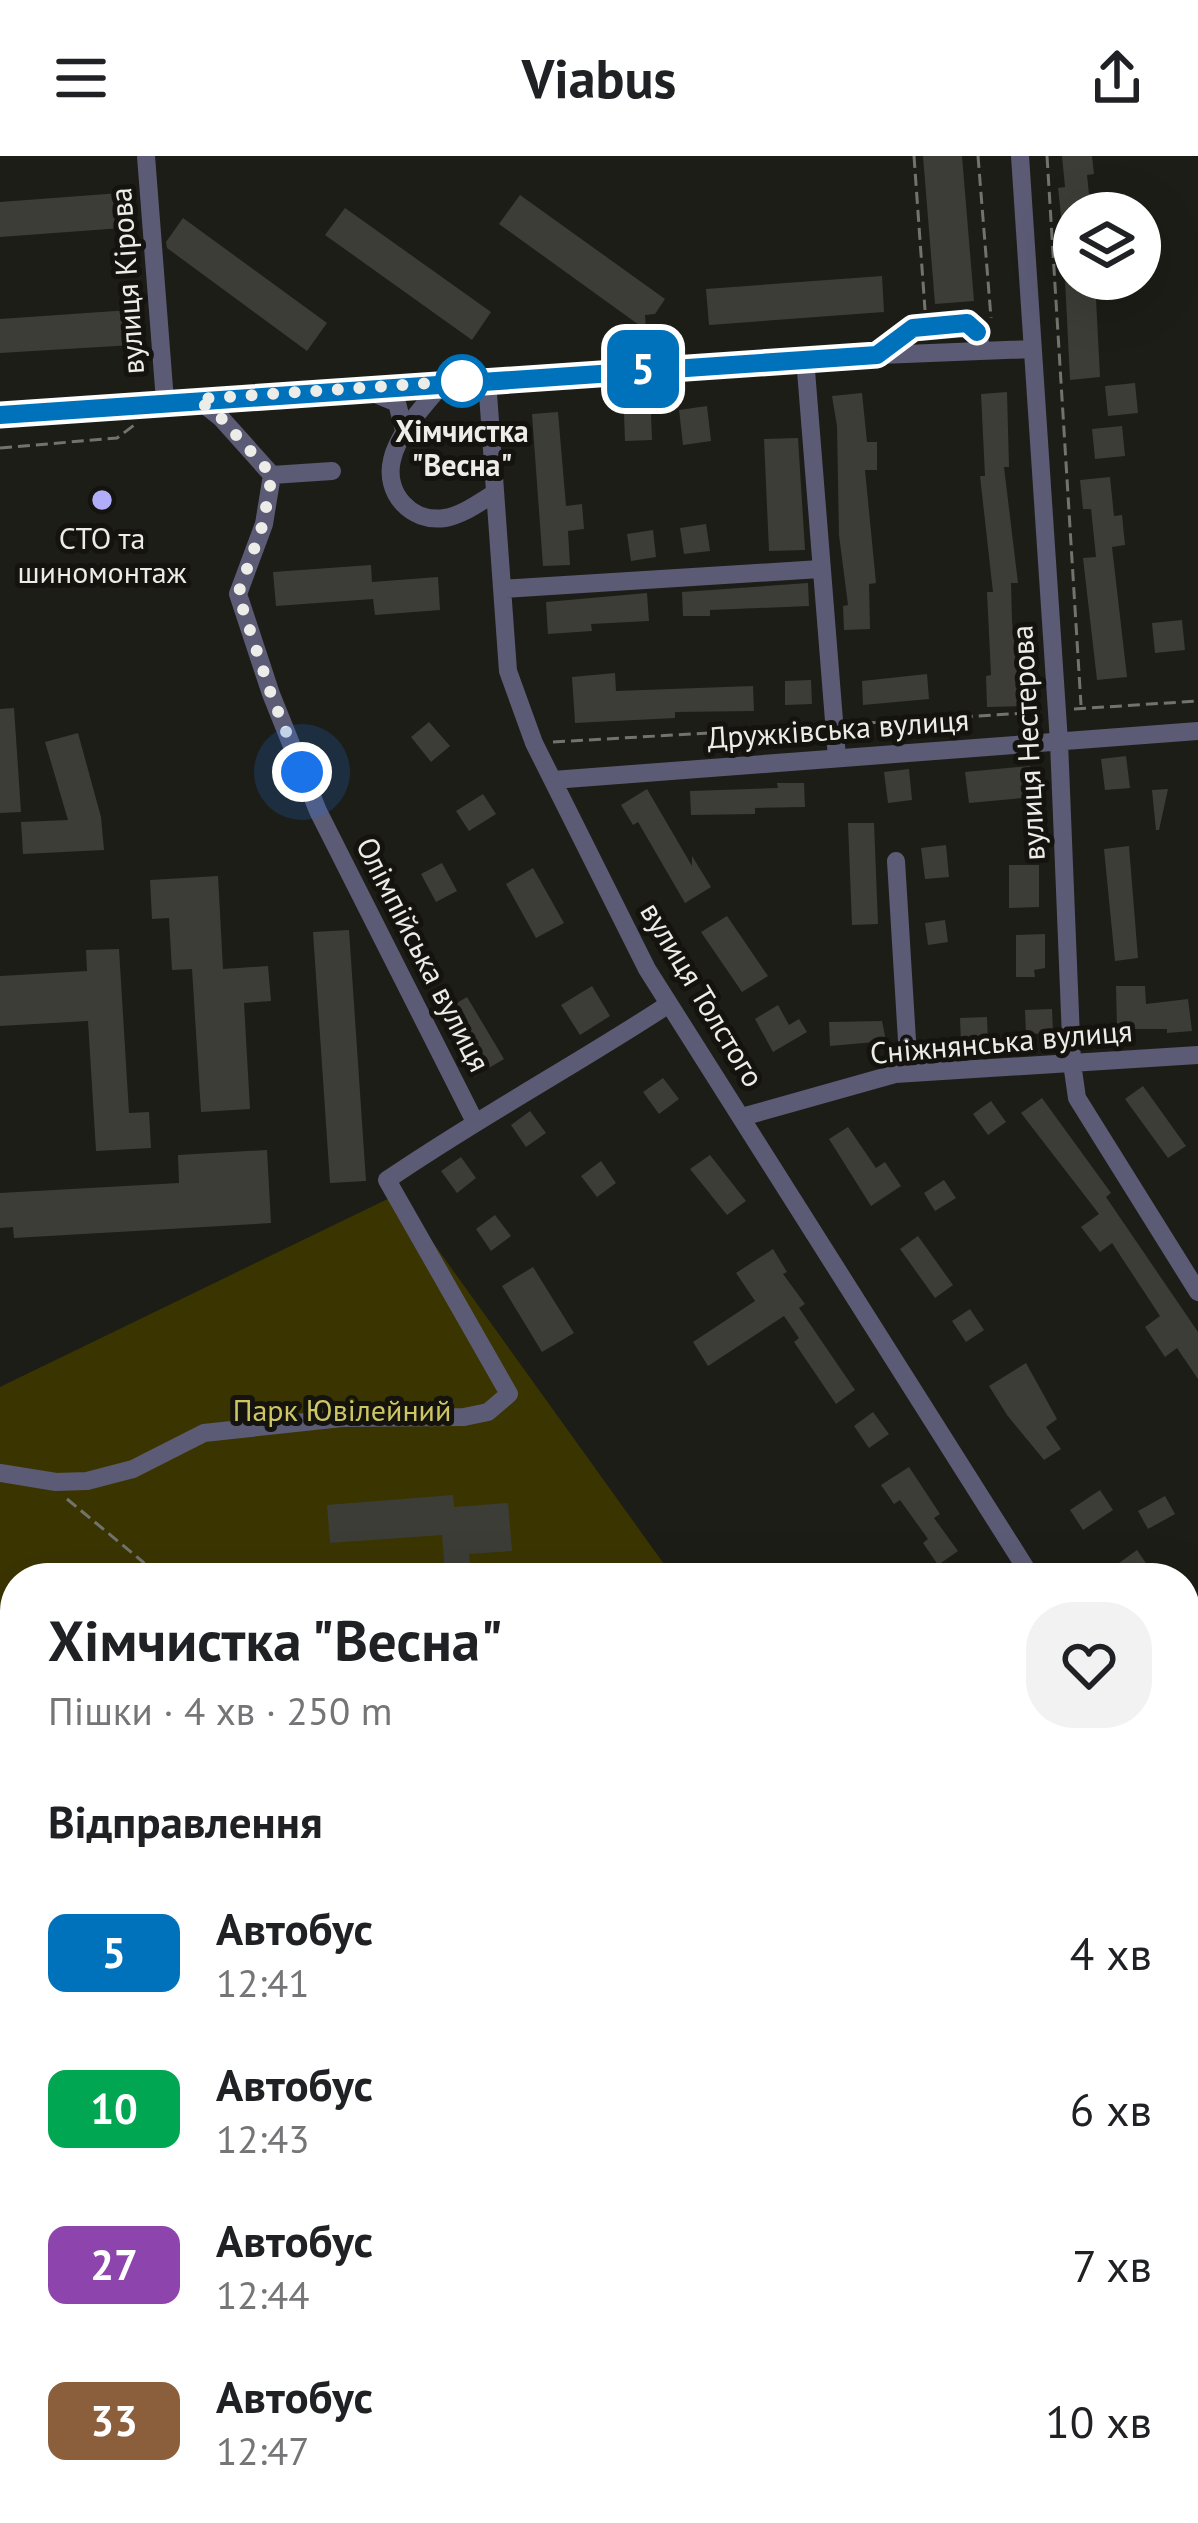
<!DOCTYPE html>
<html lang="uk">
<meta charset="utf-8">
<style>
body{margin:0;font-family:"PT Sans",sans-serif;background:#f2f2f2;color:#202124;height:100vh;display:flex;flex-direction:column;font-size:45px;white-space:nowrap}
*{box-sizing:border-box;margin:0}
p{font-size:39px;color:#757577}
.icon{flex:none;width:66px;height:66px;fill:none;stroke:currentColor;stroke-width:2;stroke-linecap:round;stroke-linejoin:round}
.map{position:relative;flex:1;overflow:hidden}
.panel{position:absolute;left:0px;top:1407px;width:1200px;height:960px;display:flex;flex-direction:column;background:#fff;border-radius:48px 48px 0 0;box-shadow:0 12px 48px #0002}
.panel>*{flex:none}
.badge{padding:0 24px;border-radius:18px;font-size:42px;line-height:78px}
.buttons{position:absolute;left:1053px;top:36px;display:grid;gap:24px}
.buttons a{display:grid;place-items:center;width:108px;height:108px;border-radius:50%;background:#fff;box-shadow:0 12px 48px #0002;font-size:60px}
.you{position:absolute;width:60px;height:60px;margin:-30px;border:9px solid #fff;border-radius:50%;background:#1a73e8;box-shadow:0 0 0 18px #1a73e833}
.map>.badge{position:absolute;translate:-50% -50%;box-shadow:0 0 0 6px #fff}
h2{padding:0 48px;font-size:45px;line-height:108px}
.round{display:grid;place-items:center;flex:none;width:126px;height:126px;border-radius:48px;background:#f2f2f2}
.summary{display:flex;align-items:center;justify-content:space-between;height:204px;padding:0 48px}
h1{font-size:57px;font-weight:700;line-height:90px}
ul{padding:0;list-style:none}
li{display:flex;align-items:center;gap:36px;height:156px;padding:0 48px}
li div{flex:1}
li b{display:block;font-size:45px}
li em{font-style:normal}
li .badge{min-width:132px;font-weight:700;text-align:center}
header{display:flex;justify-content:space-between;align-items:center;height:156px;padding:0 48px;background:#fff;font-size:54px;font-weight:700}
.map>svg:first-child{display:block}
.green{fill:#3a3500}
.building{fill:#3d3d37}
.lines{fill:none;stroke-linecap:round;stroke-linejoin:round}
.path{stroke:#73736e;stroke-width:3;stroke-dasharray:12 6;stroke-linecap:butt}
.minor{stroke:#5c5b75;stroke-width:18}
.line-casing{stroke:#fff;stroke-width:27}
.line{stroke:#0072bc;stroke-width:18}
.walk{stroke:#ecece8;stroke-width:12;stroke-dasharray:0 21.6}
.stop-dot{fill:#fff;stroke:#0072bc;stroke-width:6}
.poi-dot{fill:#b2adf9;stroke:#14130e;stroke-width:4.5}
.labels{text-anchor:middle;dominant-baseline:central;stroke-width:10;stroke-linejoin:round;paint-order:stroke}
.street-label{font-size:30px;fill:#ecece8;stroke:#14130e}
.stop-label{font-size:30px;font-weight:bold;fill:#ecece8;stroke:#14130e}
.poi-label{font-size:30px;fill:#ecece8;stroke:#14130e}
.park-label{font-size:30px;fill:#cec663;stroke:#14130e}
</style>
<header><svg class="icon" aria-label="menu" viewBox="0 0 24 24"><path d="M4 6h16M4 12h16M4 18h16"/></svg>Viabus<svg class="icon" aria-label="share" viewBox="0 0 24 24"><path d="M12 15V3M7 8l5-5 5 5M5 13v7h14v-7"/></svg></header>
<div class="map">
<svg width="1198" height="2367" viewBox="0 0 1198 2367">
<rect width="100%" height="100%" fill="#1d1d17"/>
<path class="green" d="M 398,1038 L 674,1422 L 15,1422 L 15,2352 L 1185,2352 L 1185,2115 L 1198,2132 L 1198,2367 L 0,2367 L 0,1231 Z"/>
<path class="building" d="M 923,0 L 962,0 L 974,145 L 935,148 Z
M 1062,0 L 1092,0 L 1094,18 L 1087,19 L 1091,57 L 1074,57 L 1074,86 L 1064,87 L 1058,32 L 1065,31 Z
M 120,37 L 122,72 L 0,81 L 0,46 Z
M 520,39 L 665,143 L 655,158 L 645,159 L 646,174 L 499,68 Z
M 345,52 L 491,156 L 472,184 L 325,79 Z
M 183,62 L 327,167 L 307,195 L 167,92 L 166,86 Z
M 882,120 L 884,156 L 709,169 L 706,133 Z
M 1065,123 L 1095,123 L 1100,221 L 1070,224 Z
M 130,154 L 133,189 L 0,197 L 0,163 Z
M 1135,227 L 1138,257 L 1108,260 L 1105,230 Z
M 1007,236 L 1009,311 L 1004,311 L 1018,427 L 1011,427 L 1012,465 L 1017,518 L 1023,518 L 1024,550 L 987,551 L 986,520 L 991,519 L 987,436 L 993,436 L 980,320 L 985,320 L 981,238 Z
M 862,237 L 867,286 L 877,286 L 877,314 L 865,314 L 876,427 L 869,428 L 870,473 L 844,474 L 843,450 L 848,449 L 839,379 L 837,270 L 832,240 Z
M 707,250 L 711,285 L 683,289 L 679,254 Z
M 558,256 L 566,350 L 582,348 L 584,373 L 568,375 L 570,409 L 543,410 L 532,258 Z
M 651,257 L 652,284 L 625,285 L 624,258 Z
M 1122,270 L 1125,300 L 1095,303 L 1092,273 Z
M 798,282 L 805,394 L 769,395 L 764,283 Z
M 1110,321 L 1114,360 L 1122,359 L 1125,389 L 1112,391 L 1127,521 L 1097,524 L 1083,402 L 1096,401 L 1091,353 L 1083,353 L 1080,324 Z
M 706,368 L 710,395 L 684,398 L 680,372 Z
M 653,374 L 656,401 L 631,405 L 627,378 Z
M 371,409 L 372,426 L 438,421 L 440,454 L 375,459 L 373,443 L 276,450 L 273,416 Z
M 808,427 L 809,450 L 710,454 L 710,460 L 683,460 L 682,436 Z
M 647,437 L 649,465 L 591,468 L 592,475 L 548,478 L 546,446 Z
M 1182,464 L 1185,494 L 1155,497 L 1152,467 Z
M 615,517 L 616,535 L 753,530 L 754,555 L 675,556 L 675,562 L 575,567 L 572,521 Z
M 927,518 L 929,543 L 863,549 L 862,525 Z
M 811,524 L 812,548 L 785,549 L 785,525 Z
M 14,552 L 21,656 L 0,657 L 0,553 Z
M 429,566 L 450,590 L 431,606 L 411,581 Z
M 78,577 L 101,661 L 104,694 L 23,698 L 21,666 L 68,664 L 45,586 Z
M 1126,600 L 1130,632 L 1105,634 L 1101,603 Z
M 1030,610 L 1033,641 L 969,647 L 965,616 Z
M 909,613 L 912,644 L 888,647 L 884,616 Z
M 777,627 L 804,627 L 805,651 L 755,652 L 755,658 L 691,659 L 690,635 L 778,632 Z
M 647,633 L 692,710 L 692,700 L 711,731 L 685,747 L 638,666 L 633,669 L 621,649 Z
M 1168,633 L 1159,674 L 1156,674 L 1152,634 Z
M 483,638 L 496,658 L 469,675 L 456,655 Z
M 848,667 L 874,667 L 878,768 L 852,769 Z
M 946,689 L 949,721 L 925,723 L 921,692 Z
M 1129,690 L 1138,802 L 1115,805 L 1104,693 Z
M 442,707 L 457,735 L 436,746 L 421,718 Z
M 1009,709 L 1039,709 L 1039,751 L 1009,752 Z
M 533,712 L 564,767 L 536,782 L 506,728 Z
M 218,720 L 223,813 L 268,810 L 271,845 L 244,847 L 250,953 L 201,956 L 192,813 L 172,814 L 169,762 L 152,763 L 150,724 Z
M 727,760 L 768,820 L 742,836 L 701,776 Z
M 945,764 L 948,786 L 928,789 L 925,767 Z
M 349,774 L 366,1025 L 330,1027 L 313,776 Z
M 1045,778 L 1045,812 L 1034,814 L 1035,821 L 1016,821 L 1016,779 Z
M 119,793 L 129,957 L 149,956 L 151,992 L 96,995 L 88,865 L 0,870 L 0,820 L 87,815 L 86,794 Z
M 592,830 L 610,860 L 580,879 L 561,849 Z
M 1116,830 L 1145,830 L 1146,848 L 1188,843 L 1192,875 L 1167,877 L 1167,873 L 1117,873 Z
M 467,841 L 504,903 L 474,921 L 438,858 Z
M 778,849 L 789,869 L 799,863 L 807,876 L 773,896 L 755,863 Z
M 1052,853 L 1053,877 L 1026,878 L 1025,854 Z
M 987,861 L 988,886 L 961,887 L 960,862 Z
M 882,865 L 886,885 L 830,890 L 829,866 Z
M 663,922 L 679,943 L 659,958 L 643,936 Z
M 1143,930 L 1186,990 L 1168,1002 L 1125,943 Z
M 1042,942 L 1111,1037 L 1106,1041 L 1198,1176 L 1198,1223 L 1177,1192 L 1165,1201 L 1145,1171 L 1160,1160 L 1112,1087 L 1100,1096 L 1081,1071 L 1099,1058 L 1021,957 Z
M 991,945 L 1006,966 L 988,979 L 973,958 Z
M 530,955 L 546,977 L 526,991 L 511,969 Z
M 848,971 L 876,1012 L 885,1006 L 901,1030 L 871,1050 L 829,983 Z
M 267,994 L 271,1067 L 14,1082 L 13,1071 L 0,1072 L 0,1037 L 179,1027 L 178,999 Z
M 710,999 L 746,1045 L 727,1059 L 690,1013 Z
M 461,1001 L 476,1022 L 457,1037 L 441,1015 Z
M 601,1005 L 616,1027 L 597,1041 L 581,1020 Z
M 944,1024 L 956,1042 L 935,1055 L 924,1037 Z
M 495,1059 L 511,1080 L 491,1095 L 476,1073 Z
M 918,1080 L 953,1129 L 935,1142 L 900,1093 Z
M 773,1093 L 787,1116 L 783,1118 L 805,1148 L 799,1152 L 855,1234 L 836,1248 L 794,1186 L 799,1182 L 784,1160 L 708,1210 L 693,1186 L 755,1145 L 736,1117 Z
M 533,1111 L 574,1177 L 542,1196 L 502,1130 Z
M 970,1153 L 984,1174 L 966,1186 L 952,1165 Z
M 1026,1207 L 1057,1263 L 1046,1271 L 1061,1293 L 1044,1304 L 1007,1259 L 989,1230 Z
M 873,1256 L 889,1278 L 869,1292 L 854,1270 Z
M 909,1311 L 940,1358 L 934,1362 L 958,1395 L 938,1409 L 923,1387 L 928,1383 L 900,1344 L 894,1348 L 881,1329 Z
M 1100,1334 L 1113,1354 L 1083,1374 L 1070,1354 Z
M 453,1339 L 454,1351 L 508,1347 L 512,1395 L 469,1398 L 471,1415 L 445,1417 L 442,1379 L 330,1387 L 327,1349 Z
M 1165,1340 L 1175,1358 L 1148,1373 L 1138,1355 Z
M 1137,1394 L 1148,1410 L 1131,1422 L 1119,1422 L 1112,1412 Z"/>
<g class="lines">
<path class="path" d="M 914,0 L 925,154
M 978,0 L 991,162
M 1047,0 L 1081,549
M 0,292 L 117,282 L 137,267
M 1074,553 L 1198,545
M 853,568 L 1041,556
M 553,586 L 813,571
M 67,1343 L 143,1406 L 155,1422
M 0,1742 L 15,1783
M 0,1841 L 15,1847
M 0,2038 L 15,2057
M 0,2127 L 15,2146
M 0,2169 L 15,2164
M 179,2352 L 191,2367
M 251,2352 L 263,2367
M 349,2352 L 378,2367
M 423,2352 L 430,2367
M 494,2352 L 500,2367
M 608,2352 L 612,2367"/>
<path class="minor" d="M 146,0 L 165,245
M 1020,0 L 1059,586 L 1072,907 L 1077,942 L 1198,1136
M 877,199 L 913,172 L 967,167 L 977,175 L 982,195
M 805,202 L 837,602
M 487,224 L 508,515 L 534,587 L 647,813 L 1032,1422
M 443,227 C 425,249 398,276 392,304 C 384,337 411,367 445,362 C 463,359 480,346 495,337
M 368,235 L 397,247 L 405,278
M 197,243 L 221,262 L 272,319 L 332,315
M 0,259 L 805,202 L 1032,193
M 272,319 L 264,368 L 238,438 L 271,538 L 318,655 L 474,964
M 502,433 L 820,413
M 553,624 L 1198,575
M 896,705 L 909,917
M 742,961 L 895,918 L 1198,899
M 0,1317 L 56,1326 L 87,1325 L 133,1313 L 204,1277 L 342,1262 L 464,1261 L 488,1256 L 509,1238 L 387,1024 C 479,961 576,909 669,848
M 1185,1665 L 1198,1685
M 0,2079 L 15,2097
M 219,2352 L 231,2367"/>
</g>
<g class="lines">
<defs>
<path id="line" d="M 0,259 L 877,199 L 913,172 L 967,167 L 977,176"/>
</defs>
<use href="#line" class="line-casing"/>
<use href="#line" class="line"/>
<path class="walk" d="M 302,616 L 271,538 L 238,438 L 263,368 L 272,319 L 221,262 L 197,243 L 462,225"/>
</g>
<circle class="stop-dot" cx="462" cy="225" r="24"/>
<circle class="poi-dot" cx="102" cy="344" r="12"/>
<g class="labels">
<g class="street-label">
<text transform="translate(126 125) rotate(-94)">вулиця Кірова</text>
<text transform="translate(838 572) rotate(-4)">Дружківська вулиця</text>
<text transform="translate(1027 587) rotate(-93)">вулиця Нестерова</text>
<text transform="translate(424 798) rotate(63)">Олімпійська вулиця</text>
<text transform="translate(703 838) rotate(59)">вулиця Толстого</text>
<text transform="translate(1001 885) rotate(-5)">Сніжнянська вулиця</text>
</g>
<g class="stop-label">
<text x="462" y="274">Хімчистка<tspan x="462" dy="34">"Весна"</tspan></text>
</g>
<g class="poi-label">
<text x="102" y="381">СТО та<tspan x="102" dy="34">шиномонтаж</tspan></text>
</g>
<g class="park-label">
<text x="342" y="1253">Парк Ювілейний</text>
</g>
</g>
</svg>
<div class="buttons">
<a><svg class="icon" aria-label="layers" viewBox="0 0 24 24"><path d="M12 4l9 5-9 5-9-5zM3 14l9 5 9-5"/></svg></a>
</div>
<div class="you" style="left:302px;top:616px"></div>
<b class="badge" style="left:643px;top:213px;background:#0072bc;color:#fff">5</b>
<section class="panel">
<div class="summary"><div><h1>Хімчистка &quot;Весна&quot;</h1><p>Пішки · 4 хв · 250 m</p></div><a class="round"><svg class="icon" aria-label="heart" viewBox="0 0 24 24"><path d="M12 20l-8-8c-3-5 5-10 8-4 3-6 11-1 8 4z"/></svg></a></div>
<h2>Відправлення</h2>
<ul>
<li><span class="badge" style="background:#0072bc;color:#fff">5</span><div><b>Автобус</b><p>12:41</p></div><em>4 хв</em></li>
<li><span class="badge" style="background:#00a651;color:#fff">10</span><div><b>Автобус</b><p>12:43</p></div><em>6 хв</em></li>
<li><span class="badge" style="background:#8e44ad;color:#fff">27</span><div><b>Автобус</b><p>12:44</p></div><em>7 хв</em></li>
<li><span class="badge" style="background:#8b5e3c;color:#fff">33</span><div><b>Автобус</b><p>12:47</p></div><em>10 хв</em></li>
</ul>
</section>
</div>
